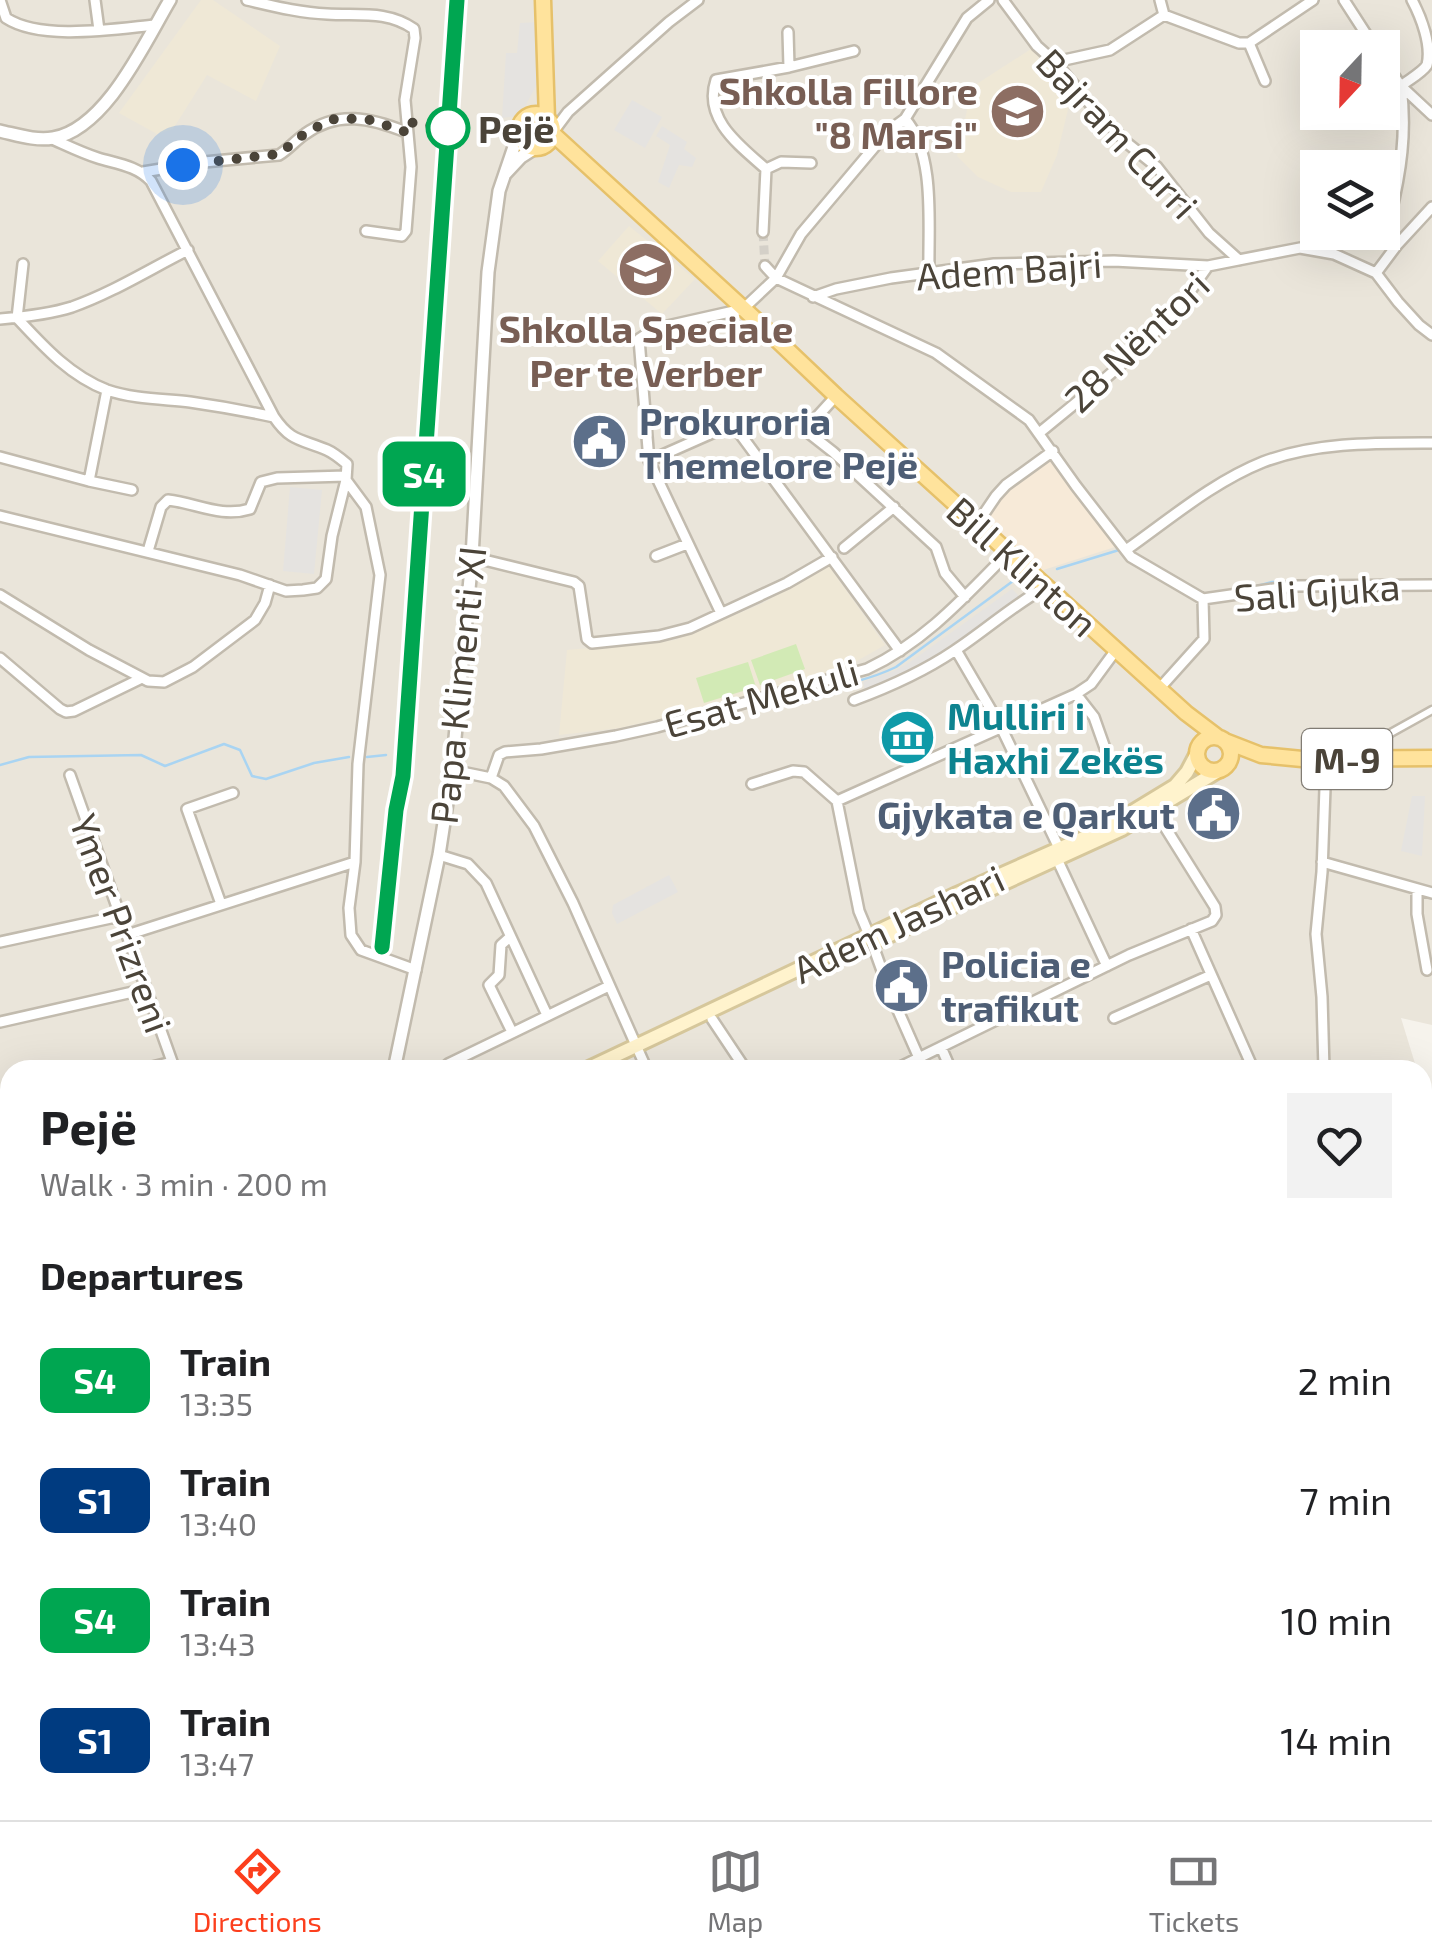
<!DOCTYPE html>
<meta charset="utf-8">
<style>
body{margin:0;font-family:"Exo 2",sans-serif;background:#f2f2f2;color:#202124;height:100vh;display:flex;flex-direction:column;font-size:38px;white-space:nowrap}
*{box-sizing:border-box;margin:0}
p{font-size:32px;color:#757577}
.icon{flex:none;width:55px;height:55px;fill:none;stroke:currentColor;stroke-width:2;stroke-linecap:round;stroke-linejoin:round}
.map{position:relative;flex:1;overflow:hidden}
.drawer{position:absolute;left:0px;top:1060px;width:1432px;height:760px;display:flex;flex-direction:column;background:#fff;border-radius:30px 30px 0 0;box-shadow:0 10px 40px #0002}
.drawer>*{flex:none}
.badge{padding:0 20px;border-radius:15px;font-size:35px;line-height:65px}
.needle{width:65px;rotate:202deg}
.buttons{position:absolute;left:1300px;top:30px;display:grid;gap:20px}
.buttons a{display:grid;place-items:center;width:100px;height:100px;border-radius:0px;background:#fff;box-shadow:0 10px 40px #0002;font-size:50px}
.you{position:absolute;width:50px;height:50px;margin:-25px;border:8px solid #fff;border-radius:50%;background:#1a73e8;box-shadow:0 0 0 15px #1a73e833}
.map>.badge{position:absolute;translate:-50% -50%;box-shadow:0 0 0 5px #fff}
h2{padding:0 40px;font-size:38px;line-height:90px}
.round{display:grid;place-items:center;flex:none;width:105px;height:105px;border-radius:0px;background:#f2f2f2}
.head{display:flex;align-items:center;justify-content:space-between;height:170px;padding:0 40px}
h1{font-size:48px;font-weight:700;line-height:75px}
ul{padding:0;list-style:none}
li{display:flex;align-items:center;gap:30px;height:120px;padding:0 40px}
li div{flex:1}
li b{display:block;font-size:38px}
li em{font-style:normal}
li .badge{min-width:110px;font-weight:700;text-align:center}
.tab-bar{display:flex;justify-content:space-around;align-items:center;height:140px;border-top:2px solid #e0e0e0;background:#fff;font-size:28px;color:#757577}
.tab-bar a{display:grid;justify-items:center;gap:5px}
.tab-bar .on{color:#fc3f1d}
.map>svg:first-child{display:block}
.residential{fill:#eae5da;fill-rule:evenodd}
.commercial{fill:#f7ead8}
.education{fill:#efe8d6}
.green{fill:#d2eab5}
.parking{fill:#e5e3e0}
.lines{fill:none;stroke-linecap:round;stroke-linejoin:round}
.stream{stroke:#a9d4f2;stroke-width:2.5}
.minor-tunnel{stroke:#d4d0c8;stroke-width:9;stroke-dasharray:9 4.5;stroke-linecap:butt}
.pedestrian-casing{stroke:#c2bbae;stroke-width:11}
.minor-casing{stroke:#c2bbae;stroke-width:14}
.tertiary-casing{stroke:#c2bbae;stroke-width:16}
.secondary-casing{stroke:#d6c79b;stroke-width:18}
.primary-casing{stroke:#e6c16a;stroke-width:19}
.pedestrian{stroke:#fff;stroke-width:6}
.minor{stroke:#fff;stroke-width:9}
.tertiary{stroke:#fff;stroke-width:11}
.secondary{stroke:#fff3cd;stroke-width:12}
.primary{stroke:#ffe39c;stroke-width:14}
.rail-casing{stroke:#9a9a9a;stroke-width:6}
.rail{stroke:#fff;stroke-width:2.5;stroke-dasharray:8;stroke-linecap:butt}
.line-casing{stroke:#fff;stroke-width:22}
.line{stroke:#00a651;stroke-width:15}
.walk{stroke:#4b4439;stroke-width:10;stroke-dasharray:0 18}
.stop-dot{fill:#fff;stroke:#00a651;stroke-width:5}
.labels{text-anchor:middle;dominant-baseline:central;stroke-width:8;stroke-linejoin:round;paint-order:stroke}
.shield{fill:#fff;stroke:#817c74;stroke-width:2.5}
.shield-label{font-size:35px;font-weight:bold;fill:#4b4439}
.education-label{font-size:38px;font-weight:bold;fill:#785e54;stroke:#fff;text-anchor:end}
.stop-label{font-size:38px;font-weight:bold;fill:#4b4439;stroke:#fff;text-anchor:start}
.street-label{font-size:38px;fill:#4b4439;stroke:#fff}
.service-label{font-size:38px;font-weight:bold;fill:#4e5e75;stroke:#fff;text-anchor:start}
.culture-label{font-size:38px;font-weight:bold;fill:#0d838f;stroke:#fff;text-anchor:start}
</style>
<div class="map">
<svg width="1432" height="1820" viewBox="0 0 1432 1820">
<rect width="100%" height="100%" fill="#f6f3ec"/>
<path class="residential" d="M 0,0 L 1432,0 L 1432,1025 L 1401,1018 L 1417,1070 L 10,1070 L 10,1810 L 662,1810 L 648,1820 L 0,1820 ZM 1318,48 L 1382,48 L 1382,112 L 1318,112 ZM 1318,168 L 1382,168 L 1382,232 L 1318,232 Z
M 1432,1186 L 1432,1394 L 1422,1372 L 1422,1195 Z
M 710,1810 L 931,1810 L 943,1820 L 735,1820 Z
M 1024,1810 L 1155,1810 L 1152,1820 L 1023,1820 Z"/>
<path class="commercial" d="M 1050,458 L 1118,546 L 1034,573 L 982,524 L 1011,483 Z"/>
<path class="education" d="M 201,0 L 213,0 L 280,46 L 256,101 L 207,75 L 173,129 L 157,134 L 119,113 Z
M 1031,49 L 1072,93 L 1057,155 L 1041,192 L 1011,192 L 978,177 L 957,156 L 972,87 Z
M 629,226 L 695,279 L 662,314 L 598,261 Z
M 828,565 L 885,645 L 841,670 L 688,712 L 620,728 L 559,735 L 567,650 L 675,640 L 761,604 Z"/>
<path class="green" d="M 796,644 L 805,669 L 760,685 L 751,660 Z
M 748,662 L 756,687 L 704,703 L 696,678 Z"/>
<path class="parking" d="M 538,22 L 538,82 L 520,116 L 502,118 L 506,53 L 517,53 L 520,23 Z
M 632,100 L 662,117 L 645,148 L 614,130 Z
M 662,126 L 687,142 L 684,149 L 696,158 L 692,167 L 679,165 L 669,188 L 658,182 L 670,145 L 656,136 Z
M 290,487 L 322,490 L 314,574 L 283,571 Z
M 1012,589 L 1020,597 L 944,650 L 901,676 L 865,690 L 863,682 L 894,671 L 910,662 Z
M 1412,796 L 1425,796 L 1422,856 L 1401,851 Z
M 669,875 L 678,892 L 617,924 L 612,913 L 613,905 Z"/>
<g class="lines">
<path class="stream" d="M 1057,569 L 1119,550
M 1250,588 L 1272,582 L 1346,581
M 642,735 C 688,726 732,710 777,699 C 816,689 859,685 896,667 L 1013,581
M 367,757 L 386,755
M 0,765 L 29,757 L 141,755 L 165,766 L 224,744 L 240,750 L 252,776 L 266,779 L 314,763 L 349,757"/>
<path class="minor-tunnel" d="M 763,232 L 765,266"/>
<defs>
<path id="pedestrian" d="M 1358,757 L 1371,744 L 1432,710"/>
<path id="minor" d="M 0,0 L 6,18 C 41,41 114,29 155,25
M 95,0 L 99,30
M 247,0 C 273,6 300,13 327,14 C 358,16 387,10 414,29 L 415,38 L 405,100 L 411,167 L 406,231 L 402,236 L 366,231
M 1003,0 L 1037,46 L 1055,62 L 1094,109 L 1127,143 L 1157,167 L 1209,233 L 1239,260
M 1160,0 L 1164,15
M 1344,0 L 1375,48
M 788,32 L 789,67
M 1382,58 L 1401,86 L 1432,115
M 1055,62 L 1110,50 L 1164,15 L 1239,43 L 1249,43
M 1265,81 L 1249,43 L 1313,0
M 905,119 C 936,154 928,226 929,271
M 553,132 L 568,112 L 669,22 L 698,0
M 766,169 C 739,145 703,119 716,80 L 789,67 L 854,51
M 766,169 L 781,162 L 811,163
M 143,172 L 204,162 L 279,155 C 289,149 296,140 305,134 C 338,110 371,118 406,132
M 1391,228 L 1390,217 C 1401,172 1407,132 1401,86 C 1408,80 1422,73 1427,65 C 1432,45 1421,17 1412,0
M 763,232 L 766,169
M 23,264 L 17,318 C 43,346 70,376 107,390 C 133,399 163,399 190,402 C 218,406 246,411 274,417
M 765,266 L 776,278 L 936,353 L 1029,420 L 1076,486 L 1131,557 L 1203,599
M 1376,273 L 1397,245 L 1432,207
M 813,297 L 836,289 L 891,278 L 994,264 L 1114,261 L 1208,266 L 1300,248 L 1334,254 L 1376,273 L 1398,302 L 1419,325 L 1432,335
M 0,319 C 23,317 50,314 72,307 C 112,293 150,269 188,250
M 107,390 L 89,481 L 132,490
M 836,396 L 805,430 L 833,452 L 936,547 L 945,573 L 965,597
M 1039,433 C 1086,395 1135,356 1175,311 C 1187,297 1197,281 1208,266
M 0,457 L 89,481
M 649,461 L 719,430 L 730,428 L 738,431 L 900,651
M 346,480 L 366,507 L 380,575 L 358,764 L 355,862 L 349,908 L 351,935 L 361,950 L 416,970
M 0,516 L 240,575 L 286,591 L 303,590 L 317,588 L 326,579 L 332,536 L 346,480 L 347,464 C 341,459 334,453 327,450 C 301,439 291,442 274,417 L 151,181 C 137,166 118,164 98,158 C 82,153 66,145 50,138
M 977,524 L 996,496 L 1006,485 L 1053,451
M 844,548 L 894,507
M 1126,550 C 1170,519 1213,482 1263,462 C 1316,442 1376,443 1432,443
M 148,551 L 161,507 L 168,500 C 196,503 221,518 250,509 L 261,482 L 277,478 L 346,476
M 656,556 L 687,544
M 472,557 L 574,582 L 579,586 L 587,639 L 592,643 L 659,636 L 690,628 L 787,583 L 832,557
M 0,595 L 89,650 L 148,681 L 164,682 L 193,667 L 255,620 L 265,603 L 270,585
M 1203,599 L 1294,586 L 1432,585
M 721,613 L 649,461 L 639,339 L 654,329 L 743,309 L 776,278 L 801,234 L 887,132 L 905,119 L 967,18 L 989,0
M 956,650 L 1001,727 L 1059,848
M 0,658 L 60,709 L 66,712 L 74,711 L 142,678
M 1159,689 L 1204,639 L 1203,599
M 1076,694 L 1094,717 L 1106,751
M 854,700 C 889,687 923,672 954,651 C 986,630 1013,605 1046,587
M 452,770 L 491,778 L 504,786 L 534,826 L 573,903 L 647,1070
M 70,775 L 175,1070
M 491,778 L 499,755 L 505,752 L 541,749 L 616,736 L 657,727 L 867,669 C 921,644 961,601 1002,559 L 1006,550
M 752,784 L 793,771 L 804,772 L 837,801 L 859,911 L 869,935
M 837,801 L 1076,694 L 1091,684 L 1116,650
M 439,855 L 468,864 L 486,883 L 547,1015
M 1057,859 L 1107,966
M 1322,862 L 1432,893
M 1417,889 L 1417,914 L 1427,970
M 221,904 L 187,809 L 233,793
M 1191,929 L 1251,1064 L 1251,1070
M 127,935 L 355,862
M 510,937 L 501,945 L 499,975 L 489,985 L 512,1032
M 0,942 L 120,916
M 872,943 L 889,990 L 919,1058
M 1114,1018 L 1211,975
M 712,1019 L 746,1070
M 0,1022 L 146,989
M 941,1047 L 951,1070
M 448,1064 L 609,986
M 140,1070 L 172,1062
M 894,1070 L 1129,955 L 1212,921 L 1216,915 L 1215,907 L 1155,811
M 1230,1070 L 1251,1064
M 1324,1070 L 1322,997 L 1316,934 L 1322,872 L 1326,760
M 0,1102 L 10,1100
M 0,1174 L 10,1171
M 1422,1327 L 1432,1318
M 0,1516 L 10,1553
M 0,1574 L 10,1570
M 0,1692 L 7,1686
M 0,1747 L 10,1741
M 420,1810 L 458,1820
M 630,1810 L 634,1820
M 914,1810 L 926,1820
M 35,1820 L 52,1810
M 177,1820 L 177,1810
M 1144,1820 L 1147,1810"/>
<path id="tertiary" d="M 0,131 C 18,135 36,141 53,138 C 106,129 145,42 170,0
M 506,173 L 521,157 L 535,148
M 394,1070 L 439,855 L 452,770 L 472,557 L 488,272 L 499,191 L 519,132"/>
<path id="secondary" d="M 877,941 L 1122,829 L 1218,771
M 585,1070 L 957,894 L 1106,828 L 1175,786 L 1187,772 L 1196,755
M 0,1276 L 10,1274
M 0,1288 L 10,1286"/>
<path id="primary" d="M 543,0 L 547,119
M519 131a17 17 0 1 1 34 0a17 17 0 1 1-34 0Z
M 553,134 L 757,321 L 836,396 L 1186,713 L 1219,738
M1197 754a17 17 0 1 1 34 0a17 17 0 1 1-34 0Z
M 1225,741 L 1261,755 L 1302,759 L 1432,758"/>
</defs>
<use href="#pedestrian" class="pedestrian-casing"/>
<use href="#minor" class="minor-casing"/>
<use href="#tertiary" class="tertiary-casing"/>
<use href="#secondary" class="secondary-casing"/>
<use href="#primary" class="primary-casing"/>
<use href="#pedestrian" class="pedestrian"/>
<use href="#minor" class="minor"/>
<use href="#tertiary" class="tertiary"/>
<use href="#secondary" class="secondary"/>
<use href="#primary" class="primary"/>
<defs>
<path id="rail" d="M 383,947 L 396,810 L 403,776 L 457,0"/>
</defs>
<use href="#rail" class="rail-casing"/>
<use href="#rail" class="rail"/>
</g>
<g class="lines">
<defs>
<path id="line" d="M 382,947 L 396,810 L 403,776 L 457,0"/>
</defs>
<use href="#line" class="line-casing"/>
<use href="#line" class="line"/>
<path class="walk" d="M 183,165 L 279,154 L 304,134 L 330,120 L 342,118 L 370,120 L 406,132 L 407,122 L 448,128"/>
</g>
<defs>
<symbol id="school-disc" viewBox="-11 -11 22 22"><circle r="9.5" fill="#8d6e63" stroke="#fff"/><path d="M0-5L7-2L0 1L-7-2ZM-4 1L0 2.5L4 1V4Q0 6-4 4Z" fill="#fff"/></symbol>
<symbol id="civic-disc" viewBox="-11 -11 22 22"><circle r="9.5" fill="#5c6f8a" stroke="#fff"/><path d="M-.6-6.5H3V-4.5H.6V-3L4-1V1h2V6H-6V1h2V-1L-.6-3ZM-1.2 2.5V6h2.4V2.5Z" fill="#fff"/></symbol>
<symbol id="museum-disc" viewBox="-11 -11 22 22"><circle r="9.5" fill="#0f9aa8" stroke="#fff"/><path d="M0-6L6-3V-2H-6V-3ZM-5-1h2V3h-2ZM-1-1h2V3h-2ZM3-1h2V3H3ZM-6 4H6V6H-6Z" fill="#fff"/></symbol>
</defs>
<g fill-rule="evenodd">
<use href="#school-disc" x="986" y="80" width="63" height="63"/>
<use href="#school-disc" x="614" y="238" width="63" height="63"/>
<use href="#civic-disc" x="568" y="410" width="63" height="63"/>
<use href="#museum-disc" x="876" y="706" width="63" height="63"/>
<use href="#civic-disc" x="1182" y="782" width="63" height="63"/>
<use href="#civic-disc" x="870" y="954" width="63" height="63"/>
</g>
<circle class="stop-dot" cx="448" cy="128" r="20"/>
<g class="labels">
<rect class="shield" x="1302" y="729" width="90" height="60" rx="8"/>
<g class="shield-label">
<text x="1347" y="759">M-9</text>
</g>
<g class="education-label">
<text x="978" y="90">Shkolla Fillore<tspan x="978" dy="44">"8 Marsi"</tspan></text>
<text x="646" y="328" text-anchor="middle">Shkolla Speciale<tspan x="646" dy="44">Per te Verber</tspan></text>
</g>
<g class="stop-label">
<text x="478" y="128">Pejë</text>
</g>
<g class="street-label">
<text transform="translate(1118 133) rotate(47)">Bajram Curri</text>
<text transform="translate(1009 269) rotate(-4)">Adem Bajri</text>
<text transform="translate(1136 341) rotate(-44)">28 Nëntori</text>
<text transform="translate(1023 566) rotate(42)">Bill Klinton</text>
<text transform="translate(1317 591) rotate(-4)">Sali Gjuka</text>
<text transform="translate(457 685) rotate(-84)">Papa Klimenti XI</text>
<text transform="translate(761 697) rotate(-16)">Esat Mekuli</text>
<text transform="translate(122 923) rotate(70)">Ymer Prizreni</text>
<text transform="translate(898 923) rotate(-25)">Adem Jashari</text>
</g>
<g class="service-label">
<text x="639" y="420">Prokuroria<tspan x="639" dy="44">Themelore Pejë</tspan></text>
<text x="1175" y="814" text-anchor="end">Gjykata e Qarkut</text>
<text x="941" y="963">Policia e<tspan x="941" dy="44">trafikut</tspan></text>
</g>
<g class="culture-label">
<text x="947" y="715">Mulliri i<tspan x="947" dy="44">Haxhi Zekës</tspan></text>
</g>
</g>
</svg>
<div class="buttons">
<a><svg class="needle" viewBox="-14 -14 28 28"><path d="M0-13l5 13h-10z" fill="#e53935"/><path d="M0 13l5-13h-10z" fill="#757577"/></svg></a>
<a><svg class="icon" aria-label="layers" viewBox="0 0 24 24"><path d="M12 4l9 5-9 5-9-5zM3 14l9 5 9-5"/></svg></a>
</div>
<div class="you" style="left:183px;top:165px"></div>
<b class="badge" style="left:424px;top:474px;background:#00a651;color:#fff">S4</b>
<section class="drawer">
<div class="head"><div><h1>Pejë</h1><p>Walk · 3 min · 200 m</p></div><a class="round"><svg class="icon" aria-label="heart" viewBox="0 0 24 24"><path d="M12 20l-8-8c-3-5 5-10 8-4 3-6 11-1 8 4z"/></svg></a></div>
<h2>Departures</h2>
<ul>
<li><span class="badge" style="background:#00a651;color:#fff">S4</span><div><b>Train</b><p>13:35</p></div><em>2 min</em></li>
<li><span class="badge" style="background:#003b80;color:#fff">S1</span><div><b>Train</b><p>13:40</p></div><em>7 min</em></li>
<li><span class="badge" style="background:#00a651;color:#fff">S4</span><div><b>Train</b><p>13:43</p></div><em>10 min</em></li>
<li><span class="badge" style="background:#003b80;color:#fff">S1</span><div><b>Train</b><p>13:47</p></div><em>14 min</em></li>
</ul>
</section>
</div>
<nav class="tab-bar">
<a class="on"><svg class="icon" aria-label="directions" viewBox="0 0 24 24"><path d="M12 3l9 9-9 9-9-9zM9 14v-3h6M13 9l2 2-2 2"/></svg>Directions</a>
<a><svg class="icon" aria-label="map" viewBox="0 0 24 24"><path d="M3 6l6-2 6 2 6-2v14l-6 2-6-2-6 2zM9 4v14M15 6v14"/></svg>Map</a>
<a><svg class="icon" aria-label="tickets" viewBox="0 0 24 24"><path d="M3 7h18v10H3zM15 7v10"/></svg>Tickets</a>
</nav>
